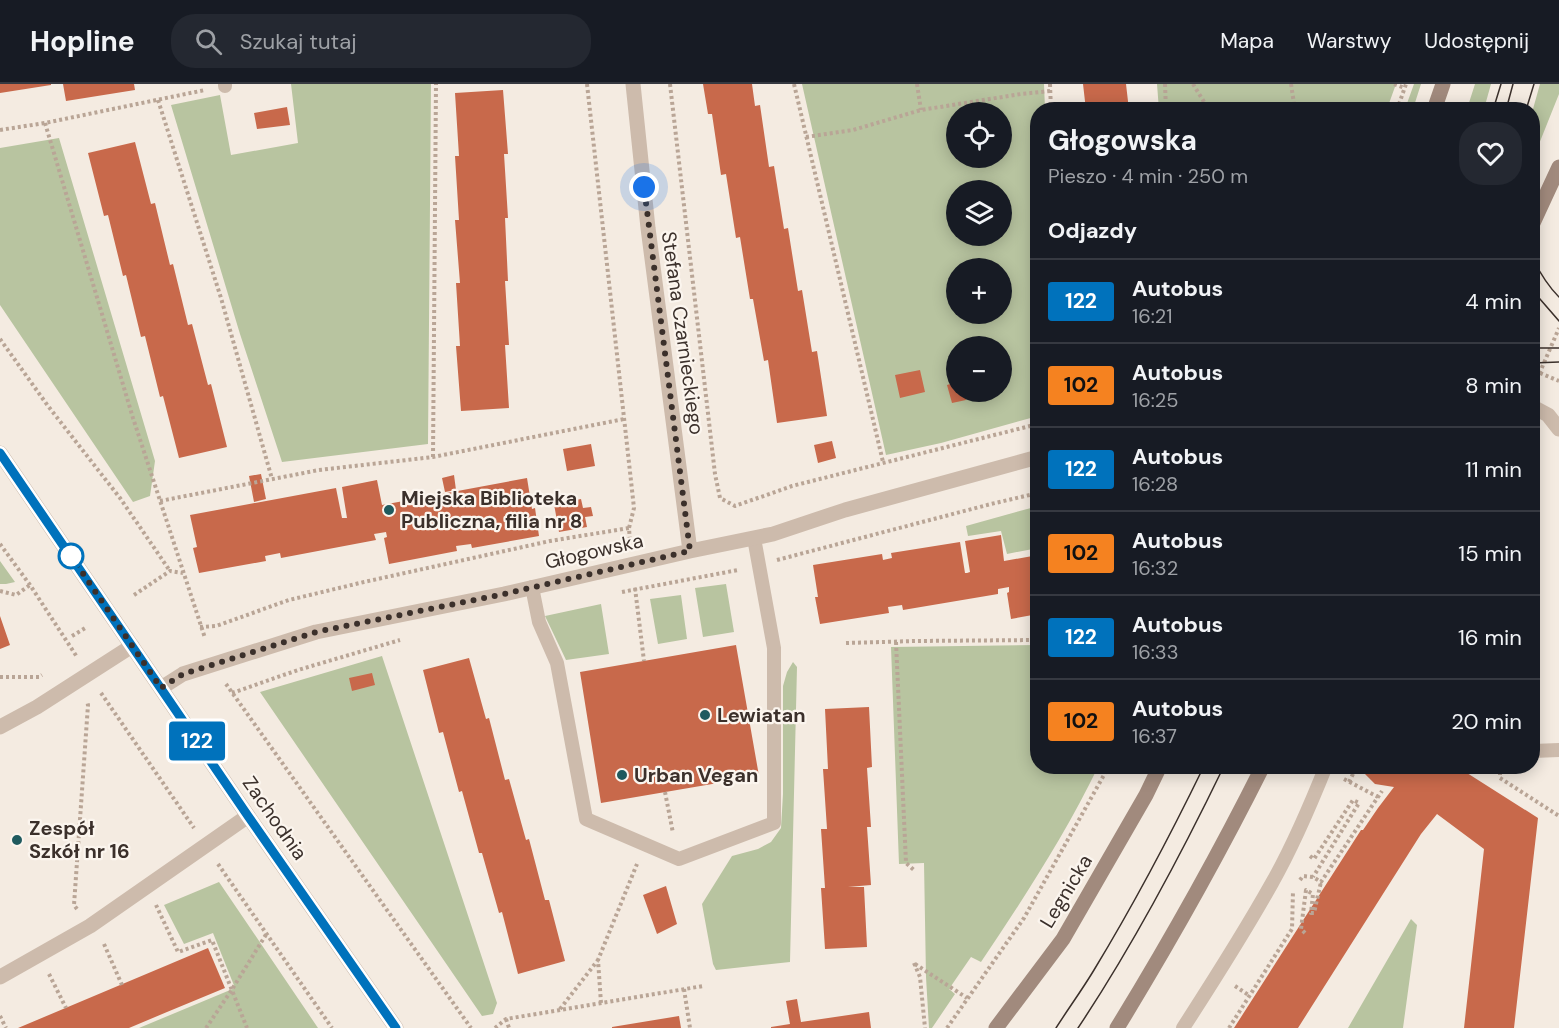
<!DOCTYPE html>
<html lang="pl">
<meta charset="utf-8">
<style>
body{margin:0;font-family:"DM Sans",sans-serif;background:#242831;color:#f1f3f6;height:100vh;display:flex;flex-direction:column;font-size:22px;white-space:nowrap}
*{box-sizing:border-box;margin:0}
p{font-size:20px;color:#9ea1a6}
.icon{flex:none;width:33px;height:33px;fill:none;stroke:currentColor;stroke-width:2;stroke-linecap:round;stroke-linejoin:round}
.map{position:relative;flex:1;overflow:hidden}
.details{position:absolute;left:1030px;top:18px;width:510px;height:672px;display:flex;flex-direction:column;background:#171b24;border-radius:24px;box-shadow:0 3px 15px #0003}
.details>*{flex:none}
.badge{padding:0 12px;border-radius:4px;font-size:21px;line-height:39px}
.buttons{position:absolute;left:946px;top:18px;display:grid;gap:12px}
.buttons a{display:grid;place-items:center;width:66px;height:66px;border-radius:50%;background:#171b24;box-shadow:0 3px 15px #0003;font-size:30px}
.you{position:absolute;width:30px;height:30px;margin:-15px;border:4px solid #fff;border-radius:50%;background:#1a73e8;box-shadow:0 0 0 9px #1a73e833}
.map>.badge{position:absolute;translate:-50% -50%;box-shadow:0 0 0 3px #fff}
h2{padding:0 18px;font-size:22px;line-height:54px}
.round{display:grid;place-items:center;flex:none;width:63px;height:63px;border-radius:24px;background:#242831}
.head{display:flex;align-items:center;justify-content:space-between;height:102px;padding:0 18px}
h1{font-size:28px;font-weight:700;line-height:45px}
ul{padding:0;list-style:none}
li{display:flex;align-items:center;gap:18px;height:84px;padding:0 18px;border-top:2px solid #363941}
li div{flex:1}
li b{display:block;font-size:22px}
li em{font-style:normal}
li .badge{min-width:66px;font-weight:700;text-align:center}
header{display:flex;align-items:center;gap:36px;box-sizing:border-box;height:84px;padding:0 30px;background:#171b24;border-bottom:2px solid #363941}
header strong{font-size:28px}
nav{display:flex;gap:33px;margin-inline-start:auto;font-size:21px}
.search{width:420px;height:54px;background:#242831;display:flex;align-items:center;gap:15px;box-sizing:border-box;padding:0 21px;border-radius:24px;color:#9ea1a6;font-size:22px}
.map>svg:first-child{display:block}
.green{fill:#b8c4a0;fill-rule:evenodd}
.building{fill:#c8694b}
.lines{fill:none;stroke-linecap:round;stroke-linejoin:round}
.path{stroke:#b9a596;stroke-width:4;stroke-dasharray:3 3;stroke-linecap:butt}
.service{stroke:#cdbbac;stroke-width:14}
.minor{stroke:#cdbbac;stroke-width:15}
.tertiary{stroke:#cdbbac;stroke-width:15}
.secondary{stroke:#a18a7d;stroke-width:15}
.tram{stroke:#3b302b;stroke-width:1.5}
.line-casing{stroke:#fff;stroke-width:14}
.line{stroke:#0072bc;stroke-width:9}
.walk{stroke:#3b302b;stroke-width:6;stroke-dasharray:0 10.8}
.poi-dot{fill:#1f5a5e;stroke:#fbf5ee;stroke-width:2}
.stop-dot{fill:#fff;stroke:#0072bc;stroke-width:3}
.labels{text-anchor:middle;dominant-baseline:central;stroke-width:4.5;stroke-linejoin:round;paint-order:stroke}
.street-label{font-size:20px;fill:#3b302b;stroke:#fbf5ee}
.poi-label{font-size:20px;font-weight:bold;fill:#3b302b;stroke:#fbf5ee;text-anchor:start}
</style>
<header>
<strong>Hopline</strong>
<div class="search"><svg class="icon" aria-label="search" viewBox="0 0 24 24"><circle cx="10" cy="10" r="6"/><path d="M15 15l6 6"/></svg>Szukaj tutaj</div>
<nav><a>Mapa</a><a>Warstwy</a><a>Udostępnij</a></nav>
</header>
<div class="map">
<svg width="1559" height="944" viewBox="0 0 1559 944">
<rect width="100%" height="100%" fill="#f4ebe1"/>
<path class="green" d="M 291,0 L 431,0 L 428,360 L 282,378 L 240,250 L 171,21 L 220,11 L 231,71 L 298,59 Z
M 802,0 L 1044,0 L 1045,25 L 1038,26 L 1038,332 L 941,359 L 886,371 ZM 957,28 L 1002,28 L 1002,74 L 957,74 ZM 957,106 L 1002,106 L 1002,152 L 957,152 ZM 957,184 L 1002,184 L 1002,230 L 957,230 ZM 957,262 L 1002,262 L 1002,308 L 957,308 Z
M 1157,0 L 1396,0 L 1387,25 L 1159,26 Z
M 1414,0 L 1421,0 L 1413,25 L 1405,25 Z
M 1475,0 L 1491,0 L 1484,25 L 1467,25 Z
M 1540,0 L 1559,0 L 1559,10 L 1533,75 L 1533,25 Z
M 59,54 L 155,377 L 150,412 L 133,418 L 0,221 L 0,64 Z
M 1038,422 L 1038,464 L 1007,470 L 1001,447 L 968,452 L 966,442 Z
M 0,477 L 15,498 L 6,500 L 0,500 Z
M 726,500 L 734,548 L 703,553 L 695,504 Z
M 681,511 L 687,555 L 658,560 L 650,515 Z
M 601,520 L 609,570 L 566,576 L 545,532 Z
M 1038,561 L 1038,682 L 1098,683 C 1065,751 1024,814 981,878 L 971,873 L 949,905 L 955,910 L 932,944 L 929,944 L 926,893 L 924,779 L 899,780 L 891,563 Z
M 382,572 L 497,919 L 493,930 L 482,932 L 260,608 Z
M 793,578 L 797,583 L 790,878 L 716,886 L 713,880 L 702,820 L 732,772 L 758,765 L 771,758 L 781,744 L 783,710 L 783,602 L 787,588 Z
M 219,798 L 318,944 L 139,944 L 235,904 L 213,849 L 184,860 L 164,821 Z
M 1411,835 L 1417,841 L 1403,944 L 1348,944 Z"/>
<path class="building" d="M 0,0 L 51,0 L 51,1 L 0,9 Z
M 63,0 L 134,0 L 135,6 L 66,17 Z
M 703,0 L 752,0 L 755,22 L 760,21 L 769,83 L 774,82 L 784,145 L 788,144 L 798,207 L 802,206 L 812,268 L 817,267 L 827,332 L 777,339 L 768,276 L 764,277 L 753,215 L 750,215 L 740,153 L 736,154 L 726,90 L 721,91 L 712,30 L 708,30 Z
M 1083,0 L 1126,0 L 1129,26 L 1086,26 Z
M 503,6 L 508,70 L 504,70 L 508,134 L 505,134 L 508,197 L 505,197 L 509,261 L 505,261 L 509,324 L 461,327 L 456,262 L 460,262 L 456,199 L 460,199 L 455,136 L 459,136 L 455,72 L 459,72 L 455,9 Z
M 287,23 L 290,41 L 257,45 L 254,29 Z
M 135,58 L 151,120 L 155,119 L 170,181 L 173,180 L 188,241 L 192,240 L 208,301 L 211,300 L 227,363 L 179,374 L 163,312 L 160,313 L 145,252 L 141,253 L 126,191 L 123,192 L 108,131 L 104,132 L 88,69 Z
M 920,286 L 925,308 L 900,314 L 895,291 Z
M 957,298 L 957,308 L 964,308 L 966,316 L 952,319 L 947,301 Z
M 832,357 L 836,374 L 818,379 L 814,361 Z
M 591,360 L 595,382 L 567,387 L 563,365 Z
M 261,390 L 266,415 L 254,418 L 249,392 Z
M 454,391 L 456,406 L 445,408 L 442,394 Z
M 527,394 L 532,425 L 535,424 L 539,452 L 472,464 L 471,460 L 456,462 L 457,467 L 389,480 L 384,454 L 387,453 L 386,448 L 374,450 L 376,456 L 281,474 L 280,469 L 265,472 L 266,477 L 199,489 L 193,464 L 197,463 L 190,431 L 336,404 L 342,434 L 347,434 L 342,403 L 377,396 L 382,421 Z
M 581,415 L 583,424 L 591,423 L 593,432 L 585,433 L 587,443 L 559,448 L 554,420 Z
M 1001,451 L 1004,477 L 1038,471 L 1038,530 L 1011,535 L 1007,509 L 1009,508 L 1009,503 L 998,505 L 998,510 L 903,526 L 902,521 L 888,523 L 889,529 L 820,540 L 815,513 L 818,513 L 813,481 L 882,470 L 883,476 L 892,474 L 891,469 L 960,458 L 965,489 L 967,489 L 970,488 L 965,457 Z
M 0,532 L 10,561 L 0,565 Z
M 736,561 L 759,692 L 601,719 L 580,588 Z
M 469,574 L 486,635 L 489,634 L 505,696 L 509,695 L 526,756 L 529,755 L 545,816 L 549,816 L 565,877 L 518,890 L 502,828 L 499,829 L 482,769 L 479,769 L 462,707 L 459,708 L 443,648 L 439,649 L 423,586 Z
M 372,589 L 375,601 L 352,607 L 349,594 Z
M 869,623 L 872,683 L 867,684 L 871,743 L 867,743 L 871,801 L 848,803 L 864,803 L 867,863 L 825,865 L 821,804 L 825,804 L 821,745 L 827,745 L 823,685 L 828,685 L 825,625 Z
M 1360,682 L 1456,682 L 1538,734 L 1514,944 L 1464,944 L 1484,765 L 1437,730 L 1421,750 L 1298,944 L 1234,944 L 1361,746 L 1363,746 L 1378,724 L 1394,703 L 1375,700 L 1365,690 Z
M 666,802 L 677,840 L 657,850 L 643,811 Z
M 208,864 L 225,904 L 167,928 L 129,944 L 18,944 Z
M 797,915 L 801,938 L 869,928 L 871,944 L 771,944 L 771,943 L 790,940 L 786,917 Z
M 679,932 L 681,944 L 612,944 L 612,943 Z"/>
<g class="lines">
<path class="path" d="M 587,0 L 634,424 L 629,444 L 630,458
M 670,0 L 715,390 L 720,414 L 735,422 L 792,402 L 1038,340
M 794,0 L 883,378
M 917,0 L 921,26
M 1050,0 L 1051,26
M 1165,0 L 1166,26
M 1193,0 L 1209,26
M 1291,0 L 1295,26
M 1394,0 L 1405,4
M 158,16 L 221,214 L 272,395
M 1397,26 L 1406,0
M 45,39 L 133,334 L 205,554
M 0,46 L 45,39 L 205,6
M 806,53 L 853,46 L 921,26 L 1021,10 L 1050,7
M 0,255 L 48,322 L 120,414 L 170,487
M 1540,289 L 1559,297
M 1537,295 L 1559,244
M 433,373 L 436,0
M 160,417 L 319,386 L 433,373 L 624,335
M 0,460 L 30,501 L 77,573
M 777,476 L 991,420 L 1038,409
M 635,504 L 644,577
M 0,507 L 16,511 L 30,501
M 622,508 L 738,486
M 134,511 L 170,487 L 183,489
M 200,543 L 216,542 L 289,516 L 364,498 L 550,457 L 629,444
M 72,552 L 87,543
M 896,558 L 906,779 L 914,786
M 846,559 L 916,557 L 1038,556
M 0,593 L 39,593 L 42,591
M 226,600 L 471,944
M 101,609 L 194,744
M 232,609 L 298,586 L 400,556
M 1500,682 L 1500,694 L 1559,732
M 1344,695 L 1378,713
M 1349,698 L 1357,682
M 665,708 L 673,749
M 1310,772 L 1314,775 L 1353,716 L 1359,719 L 1313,793
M 218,780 L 332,944
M 1300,796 L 1303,792 L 1313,793 L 1321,798 L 1382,707
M 156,821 L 178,868 L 212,856 L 247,944
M 77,825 L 74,821 L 88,621 L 87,617
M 1305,849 L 1301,845 L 1306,806 L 1313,810 L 1311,829 L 1314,829 L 1321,798
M 104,860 L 122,901
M 914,879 L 920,893 L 925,944
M 915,880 L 967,914
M 49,890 L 66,924
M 1235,902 L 1250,912
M 684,905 L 690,944
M 601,919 L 598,876 L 637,780
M 560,925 L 598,876
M 0,932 L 6,944
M 506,935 L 509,944
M 206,944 L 231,907 L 267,849
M 495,944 L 506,935 L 703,902
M 947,944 L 1024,834 L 1109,682
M 1229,944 L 1292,845 L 1293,807"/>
<path class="service" d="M 225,0 L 225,2
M 532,503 L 539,538 L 557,579 L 586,735 L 679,775 L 774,739 L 774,564 L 754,454
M 1533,667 L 1559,666
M 1183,944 C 1214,896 1244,849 1272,799 C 1293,762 1310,722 1326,682"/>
<path class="minor" d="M 633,0 L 648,144 L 690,467
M 1533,323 L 1548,331 L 1559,345
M 161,604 L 183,590 L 316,548 L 504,510 L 690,467 L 773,450 L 845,426 L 1038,373
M 0,643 L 37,623 L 132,562
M 0,893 L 90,842 L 248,732"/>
<path class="tertiary" d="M 0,369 L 248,732 L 396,944"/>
<path class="secondary" d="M 1434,26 L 1443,0
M 1533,139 L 1559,83
M 996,944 L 1063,855 L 1146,711 L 1160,682
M 1117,944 C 1169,859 1218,772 1263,682"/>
<path class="tram" d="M 1493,26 L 1501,0
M 1506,26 L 1513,0
M 1526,26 L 1534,0
M 1533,175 C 1540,189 1548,202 1559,213
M 1533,207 L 1559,237
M 1533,264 L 1559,264
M 1533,279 L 1559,278
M 1056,944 C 1068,925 1082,906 1094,886 C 1134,820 1170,752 1204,682
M 1078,944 C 1134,860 1180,773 1224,682"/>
</g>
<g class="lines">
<defs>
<path id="line" d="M 0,369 L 248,732 L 396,944"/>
</defs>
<use href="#line" class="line-casing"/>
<use href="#line" class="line"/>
<path class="walk" d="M 71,472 L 161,604 L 183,590 L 316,548 L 504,510 L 690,467 L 644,103"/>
</g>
<g class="poi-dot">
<circle cx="389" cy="426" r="6"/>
<circle cx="705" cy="631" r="6"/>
<circle cx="622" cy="691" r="6"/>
<circle cx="17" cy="756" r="6"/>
</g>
<circle class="stop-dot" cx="71" cy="472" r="12"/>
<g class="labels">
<g class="street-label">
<text transform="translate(683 249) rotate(82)">Stefana Czarnieckiego</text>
<text transform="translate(594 467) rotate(-13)">Głogowska</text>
<text transform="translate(275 734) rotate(55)">Zachodnia</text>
<text transform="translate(1066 807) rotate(-59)">Legnicka</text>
</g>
<g class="poi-label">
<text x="401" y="414">Miejska Biblioteka<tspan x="401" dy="23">Publiczna, filia nr 8</tspan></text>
<text x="717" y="631">Lewiatan</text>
<text x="634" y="691">Urban Vegan</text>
<text x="29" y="744">Zespół<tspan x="29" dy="23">Szkół nr 16</tspan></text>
</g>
</g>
</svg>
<div class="buttons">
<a><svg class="icon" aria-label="locate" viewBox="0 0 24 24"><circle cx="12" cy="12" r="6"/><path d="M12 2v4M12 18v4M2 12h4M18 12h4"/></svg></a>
<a><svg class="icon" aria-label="layers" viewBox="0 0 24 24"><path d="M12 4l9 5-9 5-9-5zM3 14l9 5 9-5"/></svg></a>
<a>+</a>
<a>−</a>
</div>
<div class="you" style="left:644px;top:103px"></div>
<b class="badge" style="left:197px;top:657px;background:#0072bc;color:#fff">122</b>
<section class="details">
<div class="head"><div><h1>Głogowska</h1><p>Pieszo · 4 min · 250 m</p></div><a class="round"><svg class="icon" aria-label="heart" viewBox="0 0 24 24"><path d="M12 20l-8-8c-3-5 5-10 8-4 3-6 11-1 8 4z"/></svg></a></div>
<h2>Odjazdy</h2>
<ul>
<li><span class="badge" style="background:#0072bc;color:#fff">122</span><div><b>Autobus</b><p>16:21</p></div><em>4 min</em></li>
<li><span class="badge" style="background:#f58220;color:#111">102</span><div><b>Autobus</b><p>16:25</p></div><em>8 min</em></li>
<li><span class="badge" style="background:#0072bc;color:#fff">122</span><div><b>Autobus</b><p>16:28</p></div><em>11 min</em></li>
<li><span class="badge" style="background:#f58220;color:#111">102</span><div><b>Autobus</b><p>16:32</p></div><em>15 min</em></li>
<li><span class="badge" style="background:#0072bc;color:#fff">122</span><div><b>Autobus</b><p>16:33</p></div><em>16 min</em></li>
<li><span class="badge" style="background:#f58220;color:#111">102</span><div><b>Autobus</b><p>16:37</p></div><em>20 min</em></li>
</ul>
</section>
</div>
